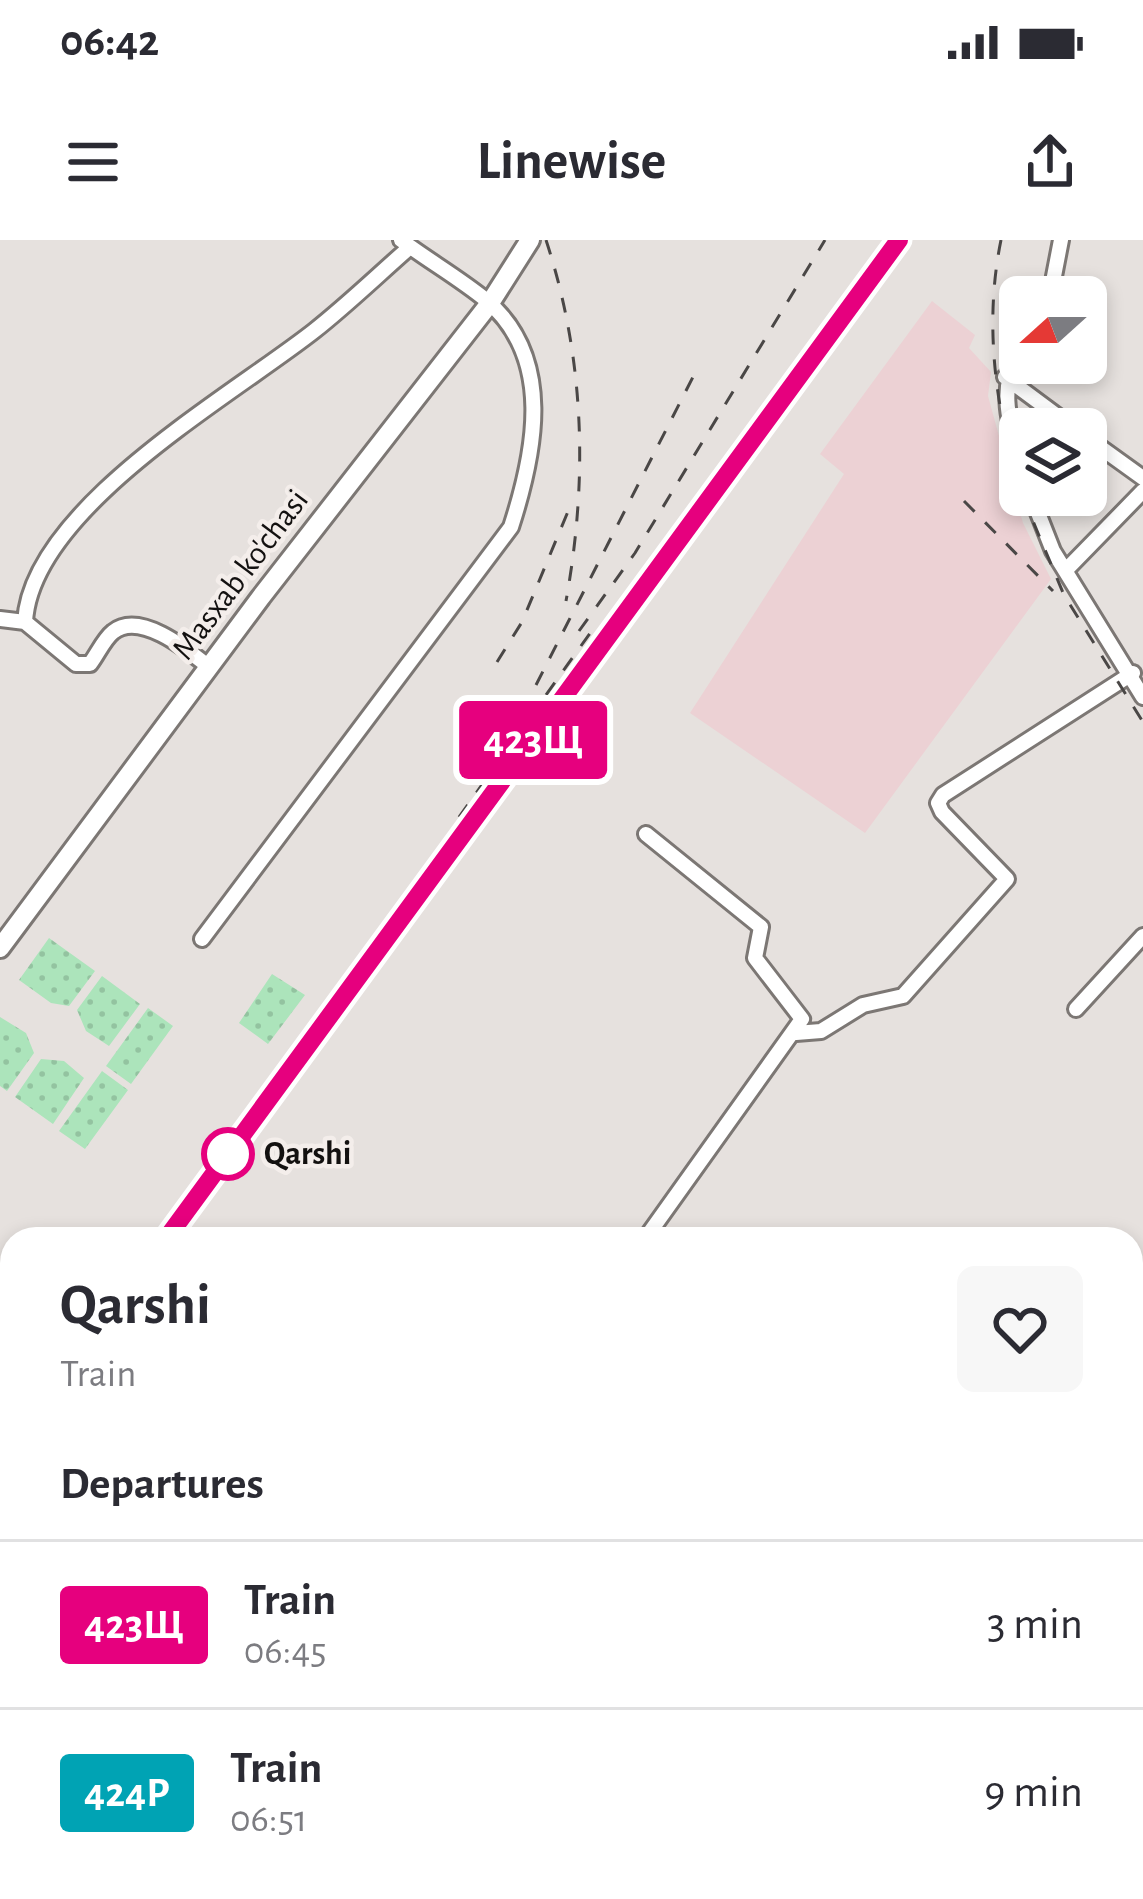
<!DOCTYPE html>
<meta charset="utf-8">
<style>
body{margin:0;font-family:"Alegreya Sans",sans-serif;background:#f7f7f7;color:#2b2b33;height:100vh;display:flex;flex-direction:column;font-size:45px;white-space:nowrap}
*{box-sizing:border-box;margin:0}
p{font-size:39px;color:#7c7c81}
.icon{flex:none;width:66px;height:66px;fill:none;stroke:currentColor;stroke-width:2;stroke-linecap:round;stroke-linejoin:round}
.map{position:relative;flex:1;overflow:hidden}
.drawer{position:absolute;left:0px;top:987px;width:1143px;height:672px;display:flex;flex-direction:column;background:#fff;border-radius:36px 36px 0 0;box-shadow:0 6px 18px #0003}
.drawer>*{flex:none}
.badge{padding:0 24px;border-radius:9px;font-size:42px;line-height:78px}
.needle{width:78px;rotate:249deg}
.buttons{position:absolute;left:999px;top:36px;display:grid;gap:24px}
.buttons a{display:grid;place-items:center;width:108px;height:108px;border-radius:18px;background:#fff;box-shadow:0 6px 18px #0003;font-size:60px}
.map>.badge{position:absolute;translate:-50% -50%;box-shadow:0 0 0 6px #fff}
h2{padding:0 60px;font-size:45px;line-height:108px}
.round{display:grid;place-items:center;flex:none;width:126px;height:126px;border-radius:18px;background:#f7f7f7}
.summary{display:flex;align-items:center;justify-content:space-between;height:204px;padding:0 60px}
h1{font-size:57px;font-weight:600;line-height:90px}
ul{padding:0;list-style:none}
li{display:flex;align-items:center;gap:36px;height:168px;padding:0 60px;border-top:3px solid #e1e1e2}
li div{flex:1}
li b{display:block;font-size:45px}
li em{font-style:normal}
li .badge{min-width:132px;font-weight:700;text-align:center}
.status{display:flex;justify-content:space-between;align-items:center;height:84px;padding:0 60px;background:#fff;direction:ltr}
.status svg{height:33px;fill:currentColor}
header{display:flex;justify-content:space-between;align-items:center;height:156px;padding:0 60px;background:#fff;font-size:54px;font-weight:600}
.map>svg:first-child{display:block}
.industrial{fill:#ecd1d4}
.grass{fill:url(#grass-dots)}
.forest{fill:url(#forest-crowns)}
.lines{fill:none;stroke-linecap:round;stroke-linejoin:round}
.minor-casing{stroke:#7c7774;stroke-width:20}
.major-casing{stroke:#7c7774;stroke-width:24}
.minor{stroke:#fff;stroke-width:14}
.major{stroke:#fff;stroke-width:18}
.rail{stroke:#4a4746;stroke-width:3;stroke-dasharray:15 15;stroke-linecap:butt}
.line-casing{stroke:#fff;stroke-width:27}
.line{stroke:#e6007e;stroke-width:18}
.stop-dot{fill:#fff;stroke:#e6007e;stroke-width:6}
.labels{text-anchor:middle;dominant-baseline:central;stroke-width:9;stroke-linejoin:round;paint-order:stroke}
.street-label{font-size:33px;fill:#131110;stroke:#f4eeeb}
.stop-label{font-size:33px;font-weight:bold;fill:#131110;stroke:#f4eeeb;text-anchor:start}
</style>
<div class="status"><b>06:42</b><svg viewBox="0 0 49 12"><path d="M0 12V9h3v3zM5 12V6h3v6zM10 12V3h3v9zM15 12V0h3v12zM26 1h20v11H26zM47 4h2v5h-2z"/></svg></div>
<header><svg class="icon" aria-label="menu" viewBox="0 0 24 24"><path d="M4 6h16M4 12h16M4 18h16"/></svg>Linewise<svg class="icon" aria-label="share" viewBox="0 0 24 24"><path d="M12 15V3M7 8l5-5 5 5M5 13v7h14v-7"/></svg></header>
<div class="map">
<svg width="1143" height="1659" viewBox="0 0 1143 1659">
<defs>
<pattern id="grass-dots" width="8" height="8" patternUnits="userSpaceOnUse" patternTransform="scale(3)"><rect width="8" height="8" fill="#ace4bb"/><path d="M2 2h.1M6 6h.1" fill="none" stroke="#93c3a0" stroke-width="1.8" stroke-linecap="round"/></pattern>
<pattern id="forest-crowns" width="20" height="18" patternUnits="userSpaceOnUse" patternTransform="scale(3)"><rect width="20" height="18" fill="#ace4bb"/><path d="M2 6a3 3 0 1 1 6 0M12 15a3 3 0 1 1 6 0" fill="none" stroke="#93c3a0"/></pattern>
</defs>
<rect width="100%" height="100%" fill="#e6e1de"/>
<path class="industrial" d="M 932,61 L 975,95 L 969,108 L 991,132 L 988,156 L 1023,283 L 1051,339 L 865,593 L 690,473 L 844,234 L 820,214 Z"/>
<path class="grass" d="M 49,698 L 95,731 L 69,766 L 51,763 L 19,740 Z
M 272,734 L 305,755 L 268,804 L 239,783 Z
M 102,736 L 140,764 L 109,806 L 86,791 L 77,770 Z
M 148,768 L 173,786 L 131,844 L 106,826 Z
M 0,777 L 26,793 L 34,813 L 7,851 L 0,846 Z
M 41,819 L 64,821 L 84,838 L 53,884 L 15,857 Z
M 102,831 L 128,850 L 85,909 L 59,891 Z"/>
<path class="forest" d="M 601,1647 L 975,1647 L 987,1659 L 585,1659 Z"/>
<g class="lines">
<defs>
<path id="minor" d="M 1050,57 L 1061,0
M 1020,112 C 998,149 1009,180 1020,221
M 1005,137 L 1075,189
M 1086,197 L 1143,238
M 1031,255 L 1053,311 L 1143,457
M 1066,330 L 1143,251
M 0,379 L 25,382
M 209,427 C 189,411 140,370 113,392 C 104,399 97,415 90,424 L 76,424 L 25,382 C 31,269 230,157 314,91 C 347,65 378,35 410,7
M 202,699 L 511,287 C 535,213 555,118 486,60 C 459,38 429,21 401,0
M 1076,769 L 1143,696
M 796,793 L 821,791 L 863,765 L 903,756 L 1007,639 L 942,572 L 938,563 L 943,555 L 1133,433
M 645,999 L 802,779 L 755,718 L 761,687 L 646,594
M 0,1638 L 12,1629
M 301,1647 L 310,1659
M 132,1659 L 148,1647
M 315,1659 L 331,1647"/>
<path id="major" d="M 0,708 L 261,357 L 490,63 L 530,0
M 1131,1147 L 1143,1138
M 1131,1168 L 1143,1159
M 440,1659 L 456,1647
M 467,1659 L 483,1647"/>
</defs>
<use href="#minor" class="minor-casing"/>
<use href="#major" class="major-casing"/>
<use href="#minor" class="minor"/>
<use href="#major" class="major"/>
<path class="rail" d="M 546,0 C 585,119 588,240 566,361
M 1001,0 C 984,83 995,168 1020,248
M 1022,255 L 1064,355 L 1143,482
M 964,261 L 1053,351
M 579,391 L 635,313 L 825,0
M 497,422 L 522,382 L 569,269
M 536,445 L 695,133
M 459,577 L 598,382
M 166,999 L 899,0
M 0,1244 L 12,1227"/>
</g>
<g class="lines">
<defs>
<path id="line" d="M 166,999 L 899,0"/>
</defs>
<use href="#line" class="line-casing"/>
<use href="#line" class="line"/>
</g>
<circle class="stop-dot" cx="228" cy="914" r="24"/>
<g class="labels">
<g class="street-label">
<text transform="translate(241 335) rotate(-53)">Masxab ko'chasi</text>
</g>
<g class="stop-label">
<text x="264" y="914">Qarshi</text>
</g>
</g>
</svg>
<div class="buttons">
<a><svg class="needle" viewBox="-14 -14 28 28"><path d="M0-13l5 13h-10z" fill="#e53935"/><path d="M0 13l5-13h-10z" fill="#7c7c81"/></svg></a>
<a><svg class="icon" aria-label="layers" viewBox="0 0 24 24"><path d="M12 4l9 5-9 5-9-5zM3 14l9 5 9-5"/></svg></a>
</div>
<b class="badge" style="left:533px;top:500px;background:#e6007e;color:#fff">423Щ</b>
<section class="drawer">
<div class="summary"><div><h1>Qarshi</h1><p>Train</p></div><a class="round"><svg class="icon" aria-label="heart" viewBox="0 0 24 24"><path d="M12 20l-8-8c-3-5 5-10 8-4 3-6 11-1 8 4z"/></svg></a></div>
<h2>Departures</h2>
<ul>
<li><span class="badge" style="background:#e6007e;color:#fff">423Щ</span><div><b>Train</b><p>06:45</p></div><em>3 min</em></li>
<li><span class="badge" style="background:#00a3b4;color:#fff">424Р</span><div><b>Train</b><p>06:51</p></div><em>9 min</em></li>
</ul>
</section>
</div>
